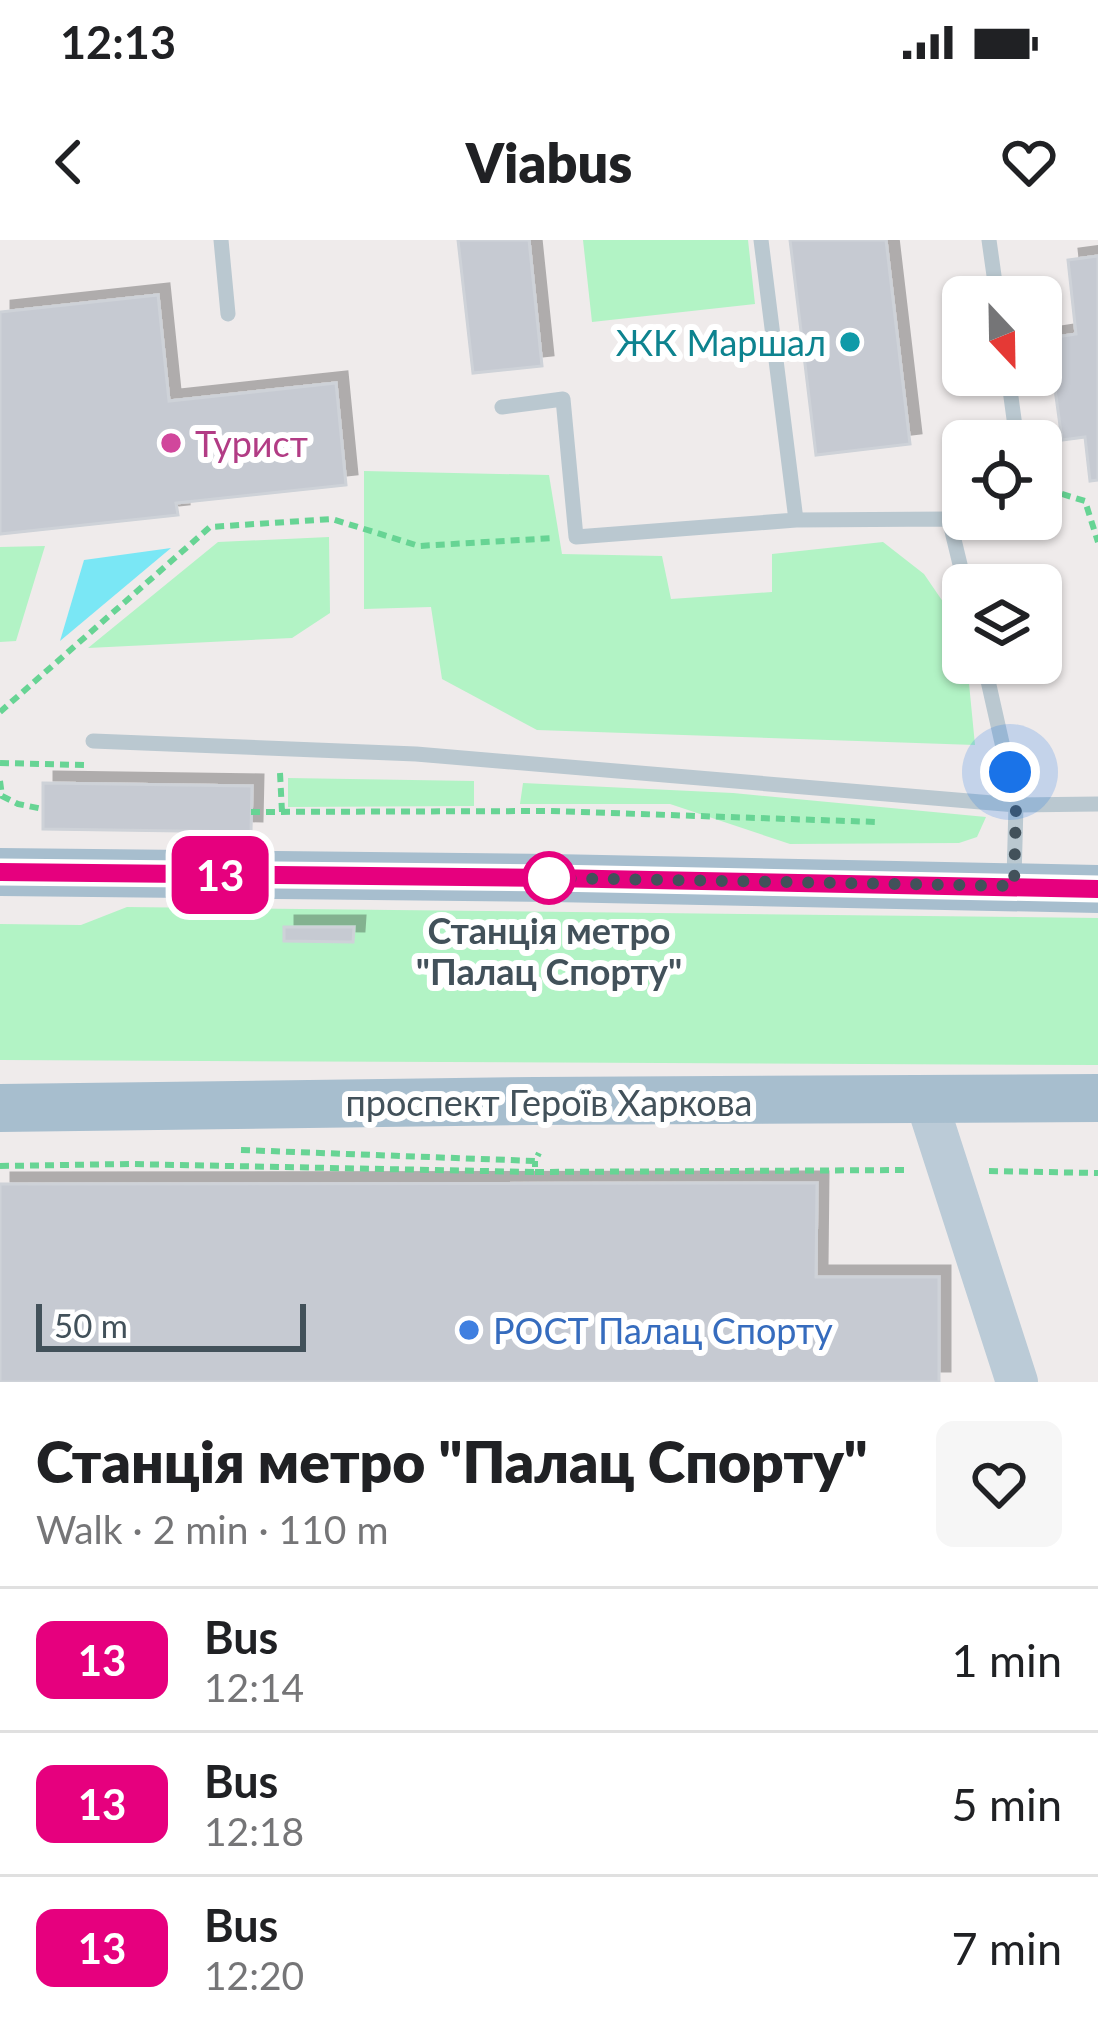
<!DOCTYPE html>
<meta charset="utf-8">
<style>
body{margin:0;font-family:Lato,sans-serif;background:#f6f6f6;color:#202124;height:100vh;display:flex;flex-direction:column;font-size:45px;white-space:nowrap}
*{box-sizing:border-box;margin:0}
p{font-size:39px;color:#757577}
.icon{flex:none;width:66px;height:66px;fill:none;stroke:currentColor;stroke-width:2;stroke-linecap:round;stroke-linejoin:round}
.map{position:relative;height:1142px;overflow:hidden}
.sheet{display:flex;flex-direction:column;background:#fff;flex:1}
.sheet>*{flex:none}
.badge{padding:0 24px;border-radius:18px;font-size:42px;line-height:78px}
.needle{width:78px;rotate:158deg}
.buttons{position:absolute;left:942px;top:36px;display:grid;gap:24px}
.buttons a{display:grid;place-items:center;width:120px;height:120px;border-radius:18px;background:#fff;box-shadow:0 3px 9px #0004;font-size:60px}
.scale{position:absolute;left:36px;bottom:30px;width:270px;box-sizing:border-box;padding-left:12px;border:6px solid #42515a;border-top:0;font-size:33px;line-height:42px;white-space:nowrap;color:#42515a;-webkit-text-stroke:9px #fff;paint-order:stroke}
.you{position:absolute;width:60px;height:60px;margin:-30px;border:9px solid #fff;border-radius:50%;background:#1a73e8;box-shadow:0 0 0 18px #1a73e833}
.map>.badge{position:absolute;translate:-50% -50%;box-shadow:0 0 0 6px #fff}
.round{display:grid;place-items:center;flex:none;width:126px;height:126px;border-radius:18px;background:#f6f6f6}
.overview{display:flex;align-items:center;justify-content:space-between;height:204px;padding:0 36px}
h1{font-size:57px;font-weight:800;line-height:90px}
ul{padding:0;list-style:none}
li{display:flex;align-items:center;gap:36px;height:144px;padding:0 36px;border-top:3px solid #e0e0e0}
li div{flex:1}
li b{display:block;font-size:45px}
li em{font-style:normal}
li .badge{min-width:132px;font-weight:700;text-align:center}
.status{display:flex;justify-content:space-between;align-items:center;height:84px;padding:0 60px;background:#fff;direction:ltr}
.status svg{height:33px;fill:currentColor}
header{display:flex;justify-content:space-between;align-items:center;height:156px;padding:0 36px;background:#fff;font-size:54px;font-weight:800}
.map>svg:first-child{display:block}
.green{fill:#b2f3c5}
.water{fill:#7ae7f5}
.building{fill:#c6cad2;stroke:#ced2d8;stroke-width:3;filter:url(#shadow)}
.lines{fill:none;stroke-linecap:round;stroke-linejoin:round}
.path{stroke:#67d494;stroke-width:6;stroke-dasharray:9 6;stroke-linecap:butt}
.lane{stroke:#bac8d0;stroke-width:15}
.secondary{stroke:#bbcbd7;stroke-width:42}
.primary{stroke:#a7bece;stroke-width:48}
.line-casing{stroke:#fff;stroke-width:27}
.line{stroke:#e6007e;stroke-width:18}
.walk{stroke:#42515a;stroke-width:12;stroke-dasharray:0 21.6}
.culture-dot{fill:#0f9aa8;stroke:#fff;stroke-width:4.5}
.hotel-dot{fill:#d1479c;stroke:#fff;stroke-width:4.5}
.stop-dot{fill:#fff;stroke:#e6007e;stroke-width:6}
.shop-dot{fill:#3f7fe0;stroke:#fff;stroke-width:4.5}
.labels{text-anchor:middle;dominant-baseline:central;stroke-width:12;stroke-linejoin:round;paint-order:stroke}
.culture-label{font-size:36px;fill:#0d838f;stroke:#fff;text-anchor:end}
.hotel-label{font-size:36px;fill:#b23c85;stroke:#fff;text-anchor:start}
.stop-label{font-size:36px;font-weight:bold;fill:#42515a;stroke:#fff}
.street-label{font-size:36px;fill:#42515a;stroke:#fff}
.shop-label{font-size:36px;fill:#366cbe;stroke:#fff;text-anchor:start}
</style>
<div class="status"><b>12:13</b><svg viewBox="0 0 49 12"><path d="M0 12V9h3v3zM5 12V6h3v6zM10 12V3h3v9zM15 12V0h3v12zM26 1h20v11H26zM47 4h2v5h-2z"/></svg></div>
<header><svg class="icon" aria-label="back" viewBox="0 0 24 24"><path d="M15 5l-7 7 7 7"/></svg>Viabus<svg class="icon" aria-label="heart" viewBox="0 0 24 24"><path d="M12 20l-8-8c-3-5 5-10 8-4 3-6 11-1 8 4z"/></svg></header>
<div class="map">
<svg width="1098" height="1142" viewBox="0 0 1098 1142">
<defs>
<filter id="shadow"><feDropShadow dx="11" dy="-11" stdDeviation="0" flood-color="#0004"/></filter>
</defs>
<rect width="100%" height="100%" fill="#efebeb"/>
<path class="green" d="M 583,0 L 748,0 L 755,64 L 592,82 Z
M 364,231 L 549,235 L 562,314 L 662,316 L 671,359 L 772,352 L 772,314 L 883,302 L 924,334 L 963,391 L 963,423 L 967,423 L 975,505 L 537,490 L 442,439 L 431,367 L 364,369 Z
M 329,297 L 330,373 L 292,398 L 88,408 L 218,302 Z
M 45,306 L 16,401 L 0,402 L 0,307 Z
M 288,538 L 474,541 L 474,566 L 288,567 Z
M 523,543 L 733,553 L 986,577 L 977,597 L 959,603 L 790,604 L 670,564 L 520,564 Z
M 127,667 L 1098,678 L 1098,825 L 0,820 L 0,684 L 81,685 Z"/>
<path class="water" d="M 171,308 L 60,401 L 84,320 Z"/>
<path class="building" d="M 458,0 L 529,0 L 542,126 L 473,133 Z
M 790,0 L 886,0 L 910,204 L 816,215 Z
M 1098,16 L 1098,240 L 1090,241 L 1085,197 L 1062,200 L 1055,149 L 1045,150 L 1043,129 L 1054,127 L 1050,98 L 1076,94 L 1068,20 Z
M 158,55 L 169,161 L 336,143 L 346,245 L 176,263 L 178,275 L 0,294 L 0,72 Z
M 43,543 L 252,546 L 251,592 L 43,589 Z
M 284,687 L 354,687 L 353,702 L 284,701 Z
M 817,943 L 816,1037 L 939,1037 L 939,1142 L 0,1142 L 0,944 Z"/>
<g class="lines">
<path class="path" d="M 1047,254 L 1059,253 L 1085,261 L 1098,302
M 0,472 L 210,287 L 332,279 L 419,306 L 554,298
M 0,523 L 84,525
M 280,533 L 282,572
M 0,541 L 2,556 L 18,564 L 43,569
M 251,572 L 549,571 L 878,582
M 241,910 L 535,921 L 539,913
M 0,926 L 129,924 L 535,932 L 535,921
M 989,931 L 1098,933
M 535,932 L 909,930"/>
<path class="lane" d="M 221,0 L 228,74
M 761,0 L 796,280
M 989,0 L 997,57
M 1008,135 L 1017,201
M 502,167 L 563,159 L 576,297 L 796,280 L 949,279 L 965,345
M 984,423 L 1016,565 L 1014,639
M 93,501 L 416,514 L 1016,565 L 1098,564"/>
<path class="secondary" d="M 926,860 L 1017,1142"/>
<path class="primary" d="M 0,632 L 552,638 L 1098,649
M 0,868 L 535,861 L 1098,858"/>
</g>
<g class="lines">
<defs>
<path id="line" d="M 0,632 L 552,638 L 1098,649"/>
</defs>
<use href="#line" class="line-casing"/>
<use href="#line" class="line"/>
<path class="walk" d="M 549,638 L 1014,646 L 1016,566 L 1010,532"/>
</g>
<circle class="culture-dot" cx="850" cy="102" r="12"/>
<circle class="hotel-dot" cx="171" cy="203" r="12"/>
<circle class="stop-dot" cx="549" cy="638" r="24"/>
<circle class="shop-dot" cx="469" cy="1090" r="12"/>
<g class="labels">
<g class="culture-label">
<text x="826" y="102">ЖК Маршал</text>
</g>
<g class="hotel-label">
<text x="195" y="203">Турист</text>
</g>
<g class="stop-label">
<text x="549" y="690">Станція метро<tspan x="549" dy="41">"Палац Спорту"</tspan></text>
</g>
<g class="street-label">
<text x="549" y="862">проспект Героїв Харкова</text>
</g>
<g class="shop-label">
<text x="493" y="1090">РОСТ Палац Спорту</text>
</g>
</g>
</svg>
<div class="buttons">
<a><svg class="needle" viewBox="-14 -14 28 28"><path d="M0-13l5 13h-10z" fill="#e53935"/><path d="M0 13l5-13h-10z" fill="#757577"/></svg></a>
<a><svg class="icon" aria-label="locate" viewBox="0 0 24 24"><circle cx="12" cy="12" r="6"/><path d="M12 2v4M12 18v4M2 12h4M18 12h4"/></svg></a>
<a><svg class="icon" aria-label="layers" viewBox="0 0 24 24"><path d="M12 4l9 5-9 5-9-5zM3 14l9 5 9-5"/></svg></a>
</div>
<div class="scale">50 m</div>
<div class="you" style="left:1010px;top:532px"></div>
<b class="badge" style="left:220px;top:635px;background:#e6007e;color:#fff">13</b>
</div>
<section class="sheet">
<div class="overview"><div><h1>Станція метро &quot;Палац Спорту&quot;</h1><p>Walk · 2 min · 110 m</p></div><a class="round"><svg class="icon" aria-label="heart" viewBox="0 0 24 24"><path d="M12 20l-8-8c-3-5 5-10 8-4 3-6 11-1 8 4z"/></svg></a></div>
<ul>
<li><span class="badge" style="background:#e6007e;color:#fff">13</span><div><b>Bus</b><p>12:14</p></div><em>1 min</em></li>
<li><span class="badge" style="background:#e6007e;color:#fff">13</span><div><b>Bus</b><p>12:18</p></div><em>5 min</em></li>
<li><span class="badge" style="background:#e6007e;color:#fff">13</span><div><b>Bus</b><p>12:20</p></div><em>7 min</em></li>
</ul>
</section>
